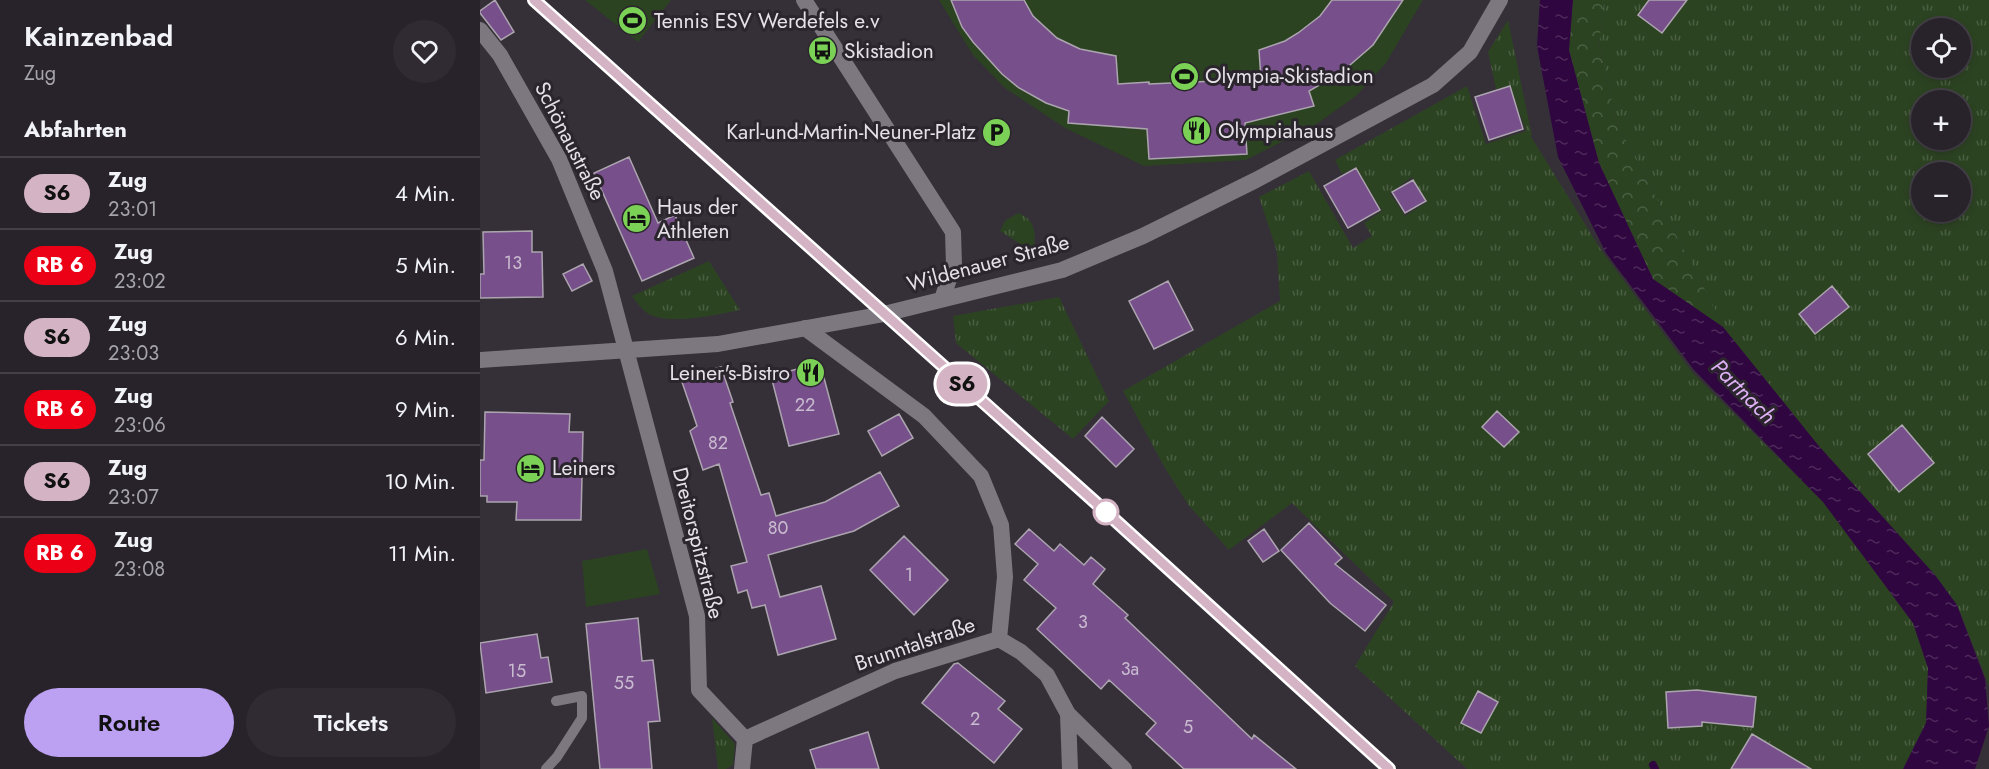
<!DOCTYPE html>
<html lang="de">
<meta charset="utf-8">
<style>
body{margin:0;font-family:Jost,sans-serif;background:#302b32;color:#f1f3f6;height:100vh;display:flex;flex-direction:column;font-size:22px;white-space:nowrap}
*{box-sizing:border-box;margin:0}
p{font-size:20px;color:#a5a4a8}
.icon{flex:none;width:33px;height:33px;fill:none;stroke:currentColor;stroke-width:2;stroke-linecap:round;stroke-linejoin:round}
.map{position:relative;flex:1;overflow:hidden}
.sheet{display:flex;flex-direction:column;background:#28232a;width:480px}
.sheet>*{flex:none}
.badge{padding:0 12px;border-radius:20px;font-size:21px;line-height:39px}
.buttons{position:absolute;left:1431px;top:18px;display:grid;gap:12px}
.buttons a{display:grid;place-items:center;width:60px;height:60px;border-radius:50%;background:#28232a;box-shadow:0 3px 9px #0003,0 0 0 2px #444047;font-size:30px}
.map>.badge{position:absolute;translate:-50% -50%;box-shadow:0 0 0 3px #fff}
h2{padding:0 24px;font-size:22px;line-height:54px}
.round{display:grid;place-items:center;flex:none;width:63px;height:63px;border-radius:32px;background:#302b32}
.summary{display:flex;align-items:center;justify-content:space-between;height:102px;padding:0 24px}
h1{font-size:28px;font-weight:600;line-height:45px}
.primary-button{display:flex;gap:12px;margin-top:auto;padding:12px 24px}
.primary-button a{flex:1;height:69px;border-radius:36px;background:#bca0f2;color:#111;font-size:24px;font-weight:600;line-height:69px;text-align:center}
.primary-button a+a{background:#302b32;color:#f1f3f6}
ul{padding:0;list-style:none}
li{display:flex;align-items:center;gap:18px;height:72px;padding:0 24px;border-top:2px solid #444047}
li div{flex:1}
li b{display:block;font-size:22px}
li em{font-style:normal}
li .badge{min-width:66px;font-weight:700;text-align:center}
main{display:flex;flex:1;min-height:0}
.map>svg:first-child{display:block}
.grass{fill:url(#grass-tufts);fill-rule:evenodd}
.forest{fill:url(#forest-crowns)}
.park{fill:#2c4322}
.water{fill:url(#water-ripples)}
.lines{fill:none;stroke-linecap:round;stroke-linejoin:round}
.stream{stroke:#2f063f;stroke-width:8}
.building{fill:#774f8b;stroke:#aca5af;stroke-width:1.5}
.service{stroke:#7d7780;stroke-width:10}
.minor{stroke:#7d7780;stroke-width:16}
.rail-casing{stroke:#8a858d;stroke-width:7}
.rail{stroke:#2b252d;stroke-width:4.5;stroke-dasharray:14;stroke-linecap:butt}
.line-casing{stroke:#fff;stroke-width:14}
.line{stroke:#d4b4c4;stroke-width:9}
.stop-dot{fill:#fff;stroke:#d4b4c4;stroke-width:3}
.labels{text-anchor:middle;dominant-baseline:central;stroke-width:6;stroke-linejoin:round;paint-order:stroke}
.number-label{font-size:18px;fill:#cabcd0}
.poi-label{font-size:21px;fill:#e5e1e7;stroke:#2b252d;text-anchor:start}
.street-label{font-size:21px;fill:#e5e1e7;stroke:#2b252d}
.water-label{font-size:22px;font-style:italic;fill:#deb1f6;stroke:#2b252d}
</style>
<main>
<section class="sheet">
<div class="summary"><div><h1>Kainzenbad</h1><p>Zug</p></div><a class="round"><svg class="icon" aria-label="heart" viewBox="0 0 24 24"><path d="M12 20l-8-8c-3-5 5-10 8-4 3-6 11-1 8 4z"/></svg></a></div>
<h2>Abfahrten</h2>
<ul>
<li><span class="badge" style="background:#d4b4c4;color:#111">S6</span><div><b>Zug</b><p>23:01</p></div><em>4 Min.</em></li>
<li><span class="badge" style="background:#ec0016;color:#fff">RB 6</span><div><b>Zug</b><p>23:02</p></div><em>5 Min.</em></li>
<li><span class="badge" style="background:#d4b4c4;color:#111">S6</span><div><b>Zug</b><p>23:03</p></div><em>6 Min.</em></li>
<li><span class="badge" style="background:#ec0016;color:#fff">RB 6</span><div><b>Zug</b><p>23:06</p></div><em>9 Min.</em></li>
<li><span class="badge" style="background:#d4b4c4;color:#111">S6</span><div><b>Zug</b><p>23:07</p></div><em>10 Min.</em></li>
<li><span class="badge" style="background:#ec0016;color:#fff">RB 6</span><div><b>Zug</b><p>23:08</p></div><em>11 Min.</em></li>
</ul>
<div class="primary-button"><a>Route</a><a>Tickets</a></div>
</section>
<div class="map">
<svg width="1509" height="769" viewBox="0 0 1509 769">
<defs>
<pattern id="grass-tufts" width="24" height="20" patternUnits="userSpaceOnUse" patternTransform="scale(1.5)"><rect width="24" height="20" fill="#2c4322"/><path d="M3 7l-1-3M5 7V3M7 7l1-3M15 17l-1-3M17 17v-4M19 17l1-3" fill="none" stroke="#4a5e42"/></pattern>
<pattern id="forest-crowns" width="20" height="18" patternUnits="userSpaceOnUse" patternTransform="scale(1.5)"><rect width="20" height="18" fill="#2c4322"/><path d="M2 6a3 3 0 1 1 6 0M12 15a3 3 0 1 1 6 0" fill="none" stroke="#4a5e42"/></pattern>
<pattern id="water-ripples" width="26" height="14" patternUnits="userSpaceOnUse" patternTransform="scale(1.5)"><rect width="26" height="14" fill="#2f063f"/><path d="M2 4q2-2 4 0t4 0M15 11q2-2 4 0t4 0" fill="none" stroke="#4d2a5b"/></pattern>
</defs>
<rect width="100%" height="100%" fill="#352f38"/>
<path class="grass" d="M 1124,0 L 1509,0 L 1509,686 L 1477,605 L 1455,575 L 1338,445 L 1243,327 L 1230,299 L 1137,124 L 1119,44 ZM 1442,28 L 1480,28 L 1480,68 L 1442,68 ZM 1442,100 L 1480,100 L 1480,140 L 1442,140 ZM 1442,172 L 1480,172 L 1480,212 L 1442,212 Z
M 1028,20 L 1052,136 L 1050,135 L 1121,250 L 1212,372 L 1343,502 L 1433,623 L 1448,668 L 1446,723 L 1423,769 L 987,769 L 875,666 L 914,602 L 812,503 L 749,550 L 709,506 L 685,468 L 643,391 L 800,301 L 797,252 L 779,197 L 829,171 L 873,248 L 892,236 L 884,223 L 902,211 L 876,167 L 862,174 L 855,160 L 987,86 L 1006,144 L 1046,131 L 1030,86 L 1016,89 L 1008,52 ZM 932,177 L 947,202 L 925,216 L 910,193 Z
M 538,213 C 555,219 556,232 554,248 L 551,251 L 520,231 L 525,221 Z
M 229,261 L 260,310 C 236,315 200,323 177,317 C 165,315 159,305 152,296 Z
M 579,297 L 629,401 L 593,439 L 476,343 L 473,316 Z
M 232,718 L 255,744 L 253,765 L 246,769 L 238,769 Z"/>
<path class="forest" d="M 1093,0 L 1124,0 L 1119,44 L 1137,124 L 1230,299 L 1243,327 L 1173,279 L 1119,163 L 1089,50 Z"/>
<path class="park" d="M 105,0 L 191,0 L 158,42 Z
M 459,0 L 943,0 L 906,63 L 876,96 L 838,123 L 766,160 L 664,166 L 585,128 L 525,88 L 493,55 Z
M 167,549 L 180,594 L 106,607 L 102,561 Z"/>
<path class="water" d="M 1060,0 L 1093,0 L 1089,50 L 1119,163 L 1173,279 L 1243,327 L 1338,445 L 1455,575 L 1477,605 L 1505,679 L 1509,726 L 1495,769 L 1423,769 L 1446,723 L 1448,668 L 1433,623 L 1343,502 L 1214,370 L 1126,253 L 1078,157 L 1057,46 Z"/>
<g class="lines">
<path class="stream" d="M 1173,765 L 1175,769"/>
</g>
<path class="building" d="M 15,0 L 34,32 L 21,40 L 0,13 L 0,11 Z
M 471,0 L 544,0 L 553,16 L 577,38 L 600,49 L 636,56 L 638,84 L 669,82 L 669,84 L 781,79 L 779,50 L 805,41 L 818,33 L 840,16 L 852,0 L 923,0 L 893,45 L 862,72 L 829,91 L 834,106 L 765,123 L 767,154 L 669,159 L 667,129 L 588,123 L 589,111 L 566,103 L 539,88 L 522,74 L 493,42 L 482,27 Z
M 1169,0 L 1207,0 L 1182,33 L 1158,15 Z
M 1030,86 L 1043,129 L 1009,140 L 995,97 Z
M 149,157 L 178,223 L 195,215 L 214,258 L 162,281 L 114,173 Z
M 876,168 L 900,210 L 868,228 L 844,186 Z
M 933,180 L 946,201 L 925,213 L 912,192 Z
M 52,231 L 52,252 L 62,252 L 63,297 L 0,298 L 0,274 L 4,274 L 3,232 Z
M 103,264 L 112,281 L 92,291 L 83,274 Z
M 688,281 L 713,330 L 674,349 L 649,301 Z
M 1352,286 L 1369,307 L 1335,334 L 1319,314 Z
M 340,363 L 359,434 L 309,446 L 291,376 Z
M 241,367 L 253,402 L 250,403 L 281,495 L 289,493 L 296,516 L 345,502 L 400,472 L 419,506 L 374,531 L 288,555 L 300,597 L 341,586 L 356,639 L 298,655 L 285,605 L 272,608 L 267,590 L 258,593 L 251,566 L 267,562 L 239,464 L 223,470 L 210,431 L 217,426 L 201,379 Z
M 1017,411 L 1039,432 L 1024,447 L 1002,427 Z
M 5,412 L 90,414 L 89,432 L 103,432 L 101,520 L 36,520 L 37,502 L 7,502 L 7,496 L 0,496 L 0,460 L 4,460 Z
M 419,414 L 433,438 L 402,456 L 388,431 Z
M 622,417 L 654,449 L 636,467 L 605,436 Z
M 1422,425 L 1454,463 L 1419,492 L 1388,454 Z
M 829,523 L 862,558 L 855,564 L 906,605 L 885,631 L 850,603 L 801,550 Z
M 549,529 L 574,551 L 580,544 L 604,565 L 611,557 L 625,569 L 613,584 L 648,615 L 645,618 L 772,739 L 774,735 L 816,769 L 704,769 L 666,734 L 676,723 L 629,680 L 621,689 L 557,629 L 576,608 L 544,580 L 558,564 L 535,544 Z
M 784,529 L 799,551 L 783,562 L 768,541 Z
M 424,536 L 468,580 L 434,615 L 390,570 Z
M 158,618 L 162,661 L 173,660 L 180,721 L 168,722 L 172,769 L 120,769 L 106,624 Z
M 57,634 L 61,658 L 68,657 L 72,682 L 6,693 L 0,643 Z
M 478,663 L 525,701 L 518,709 L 542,729 L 514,763 L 442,703 L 474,664 Z
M 1217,690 L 1276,697 L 1273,727 L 1222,722 L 1222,726 L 1188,728 L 1186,692 Z
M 998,691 L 1018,702 L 1001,733 L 981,723 Z
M 388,732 L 399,769 L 336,769 L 330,750 Z
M 1272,734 L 1331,769 L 1251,769 Z"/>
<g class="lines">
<path class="service" d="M 66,769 L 77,757 L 102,718 L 102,696 L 76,701"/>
<path class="minor" d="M 324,0 L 473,232 L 474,265 L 462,299
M 0,30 L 20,55 L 79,159 L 125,271 L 217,616 L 219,690 L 265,739 L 262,769
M 325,328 L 444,416 L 501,476 L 521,525 L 525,577 L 519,639
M 0,360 L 238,344 L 404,314 L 582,270 L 663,236 L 776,180 L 953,85 L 990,52 L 1020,0
M 588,714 L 590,769
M 265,739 L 415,671 L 519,639 L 541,652 L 567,675 L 588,714 L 644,769"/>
<defs>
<path id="rail" d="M 54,0 L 615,502 L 909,769"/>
</defs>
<use href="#rail" class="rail-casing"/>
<use href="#rail" class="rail"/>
</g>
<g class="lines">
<defs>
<path id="line" d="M 54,0 L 615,502 L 909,769"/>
</defs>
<use href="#line" class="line-casing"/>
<use href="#line" class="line"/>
</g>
<defs>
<symbol id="stadium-disc" viewBox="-11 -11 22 22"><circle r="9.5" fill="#7bd156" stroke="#2b252d"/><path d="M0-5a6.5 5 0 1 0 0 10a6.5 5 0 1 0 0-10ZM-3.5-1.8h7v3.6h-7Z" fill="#111"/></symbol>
<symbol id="bus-disc" viewBox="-11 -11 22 22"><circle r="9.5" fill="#7bd156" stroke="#2b252d"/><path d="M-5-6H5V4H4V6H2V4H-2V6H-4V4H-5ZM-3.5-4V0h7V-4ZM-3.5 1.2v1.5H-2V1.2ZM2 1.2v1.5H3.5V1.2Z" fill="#111"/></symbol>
<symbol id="restaurant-disc" viewBox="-11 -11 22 22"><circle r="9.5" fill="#7bd156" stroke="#2b252d"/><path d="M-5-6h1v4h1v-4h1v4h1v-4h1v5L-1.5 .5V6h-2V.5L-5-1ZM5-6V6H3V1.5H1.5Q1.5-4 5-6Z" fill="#111"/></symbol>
<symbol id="parking-disc" viewBox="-11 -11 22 22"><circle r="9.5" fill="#7bd156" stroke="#2b252d"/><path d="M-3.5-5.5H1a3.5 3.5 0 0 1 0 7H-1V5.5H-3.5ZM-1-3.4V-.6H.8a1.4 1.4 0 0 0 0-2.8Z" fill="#111"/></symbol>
<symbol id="hotel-disc" viewBox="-11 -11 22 22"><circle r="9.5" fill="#7bd156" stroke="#2b252d"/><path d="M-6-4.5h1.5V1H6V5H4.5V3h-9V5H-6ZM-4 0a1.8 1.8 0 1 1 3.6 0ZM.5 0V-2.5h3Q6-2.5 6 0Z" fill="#111"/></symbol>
</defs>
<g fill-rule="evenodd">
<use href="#stadium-disc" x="136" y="4" width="33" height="33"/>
<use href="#bus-disc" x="326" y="34" width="33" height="33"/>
<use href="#stadium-disc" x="688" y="60" width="33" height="33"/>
<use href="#restaurant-disc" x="700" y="114" width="33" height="33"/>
<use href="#parking-disc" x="500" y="116" width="33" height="33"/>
<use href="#hotel-disc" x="140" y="202" width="33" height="33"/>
<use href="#restaurant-disc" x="314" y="356" width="33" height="33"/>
<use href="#hotel-disc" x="34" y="452" width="33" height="33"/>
</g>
<circle class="stop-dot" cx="626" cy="512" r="12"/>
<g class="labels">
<g class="number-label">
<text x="33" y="263">13</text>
<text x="325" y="405">22</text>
<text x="238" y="443">82</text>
<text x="298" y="528">80</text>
<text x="429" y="575">1</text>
<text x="603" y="622">3</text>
<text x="650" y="669">3a</text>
<text x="37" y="671">15</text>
<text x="144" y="683">55</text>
<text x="495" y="719">2</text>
<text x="708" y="727">5</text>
</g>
<g class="poi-label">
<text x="174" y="21">Tennis ESV Werdefels e.v</text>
<text x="364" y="51">Skistadion</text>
<text x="725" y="76">Olympia-Skistadion</text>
<text x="738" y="131">Olympiahaus</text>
<text x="496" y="132" text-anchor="end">Karl-und-Martin-Neuner-Platz</text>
<text x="177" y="207">Haus der<tspan x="177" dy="24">Athleten</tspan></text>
<text x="310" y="373" text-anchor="end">Leiner's-Bistro</text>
<text x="72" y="468">Leiners</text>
</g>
<g class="street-label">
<text transform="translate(90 141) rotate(63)">Schönaustraße</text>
<text transform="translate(508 263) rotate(-15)">Wildenauer Straße</text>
<text transform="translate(218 543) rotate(76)">Dreitorspitzstraße</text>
<text transform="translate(435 644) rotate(-19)">Brunntalstraße</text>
</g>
<g class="water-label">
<text transform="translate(1264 391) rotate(45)">Partnach</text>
</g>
</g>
</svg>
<div class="buttons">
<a><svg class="icon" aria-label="locate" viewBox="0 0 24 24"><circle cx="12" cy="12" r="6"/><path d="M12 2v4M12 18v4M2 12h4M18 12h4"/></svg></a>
<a>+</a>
<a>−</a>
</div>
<b class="badge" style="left:482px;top:384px;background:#d4b4c4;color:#111">S6</b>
</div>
</main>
